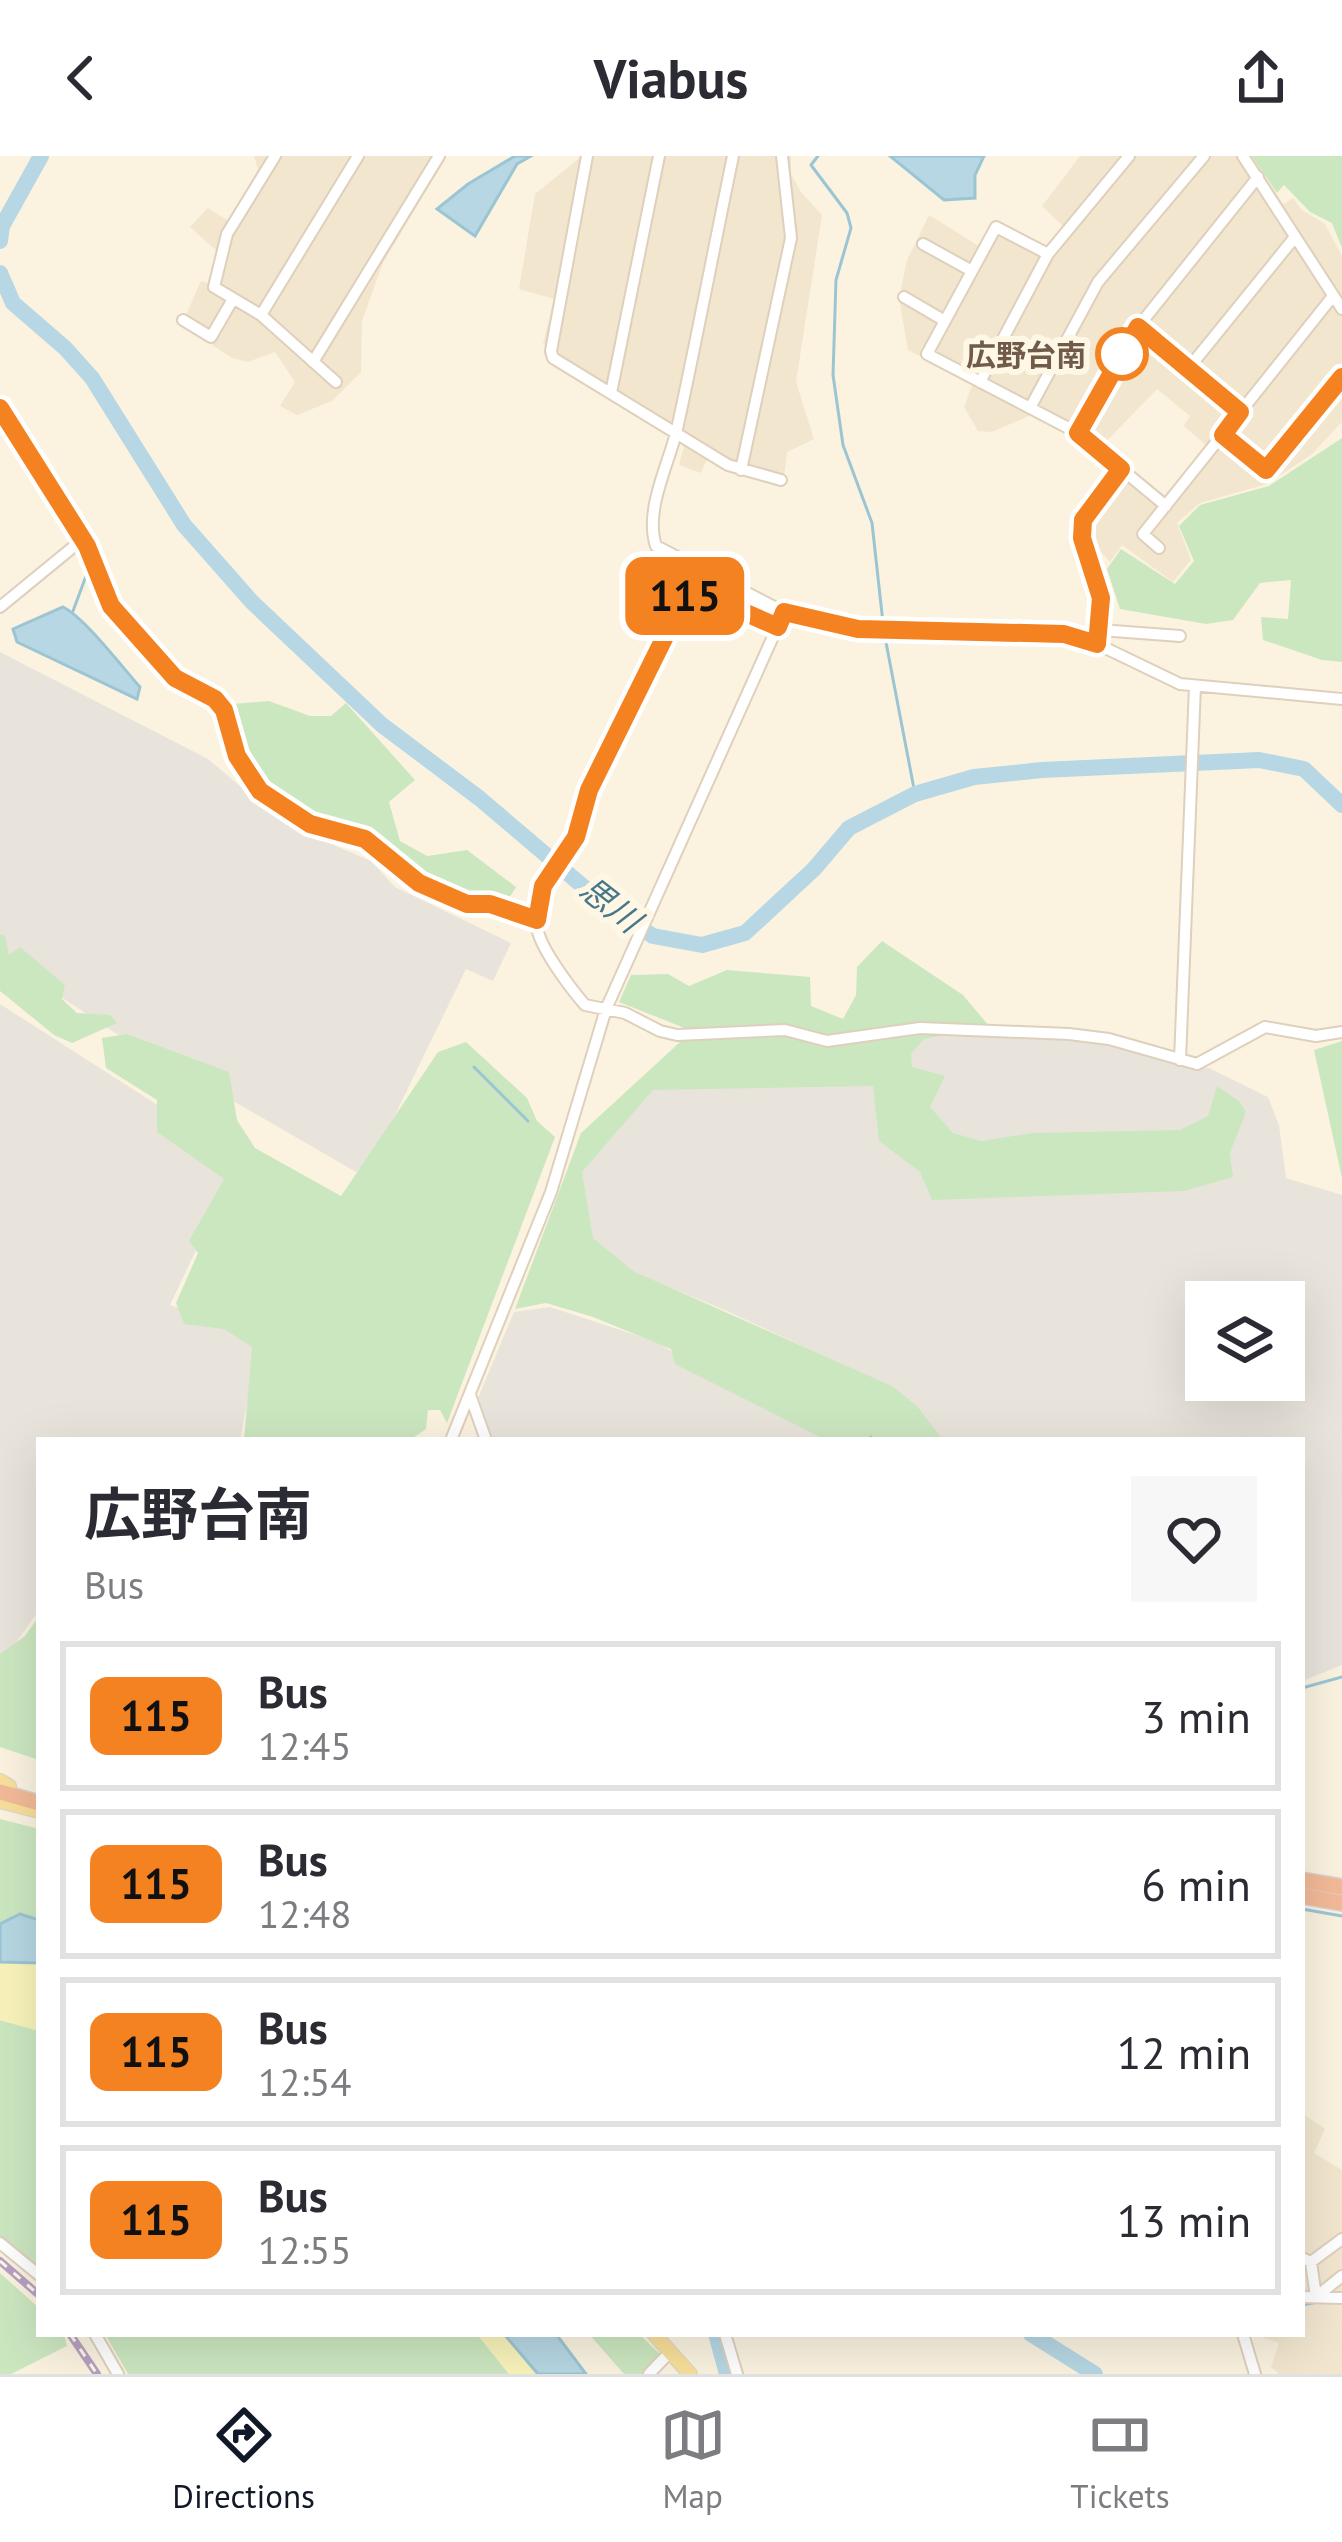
<!DOCTYPE html>
<meta charset="utf-8">
<style>
body{margin:0;font-family:"PT Sans","Noto Sans JP",sans-serif;background:#f7f7f7;color:#2b2b33;height:100vh;display:flex;flex-direction:column;font-size:45px;white-space:nowrap}
*{box-sizing:border-box;margin:0}
p{font-size:39px;color:#7c7c81}
.icon{flex:none;width:66px;height:66px;fill:none;stroke:currentColor;stroke-width:2;stroke-linecap:round;stroke-linejoin:round}
.map{position:relative;flex:1;overflow:hidden}
.side{position:absolute;left:36px;top:1281px;width:1269px;height:900px;display:flex;flex-direction:column;background:#fff;border-radius:0px;box-shadow:0 12px 48px #0002}
.side>*{flex:none}
.badge{padding:0 24px;border-radius:18px;font-size:42px;line-height:78px}
.buttons{position:absolute;left:1185px;top:1125px;display:grid;gap:24px}
.buttons a{display:grid;place-items:center;width:120px;height:120px;border-radius:0px;background:#fff;box-shadow:0 12px 48px #0002;font-size:60px}
.map>.badge{position:absolute;translate:-50% -50%;box-shadow:0 0 0 6px #fff}
.round{display:grid;place-items:center;flex:none;width:126px;height:126px;border-radius:0px;background:#f7f7f7}
.headline{display:flex;align-items:center;justify-content:space-between;height:204px;padding:0 48px}
h1{font-size:57px;font-weight:700;line-height:90px}
ul{padding:0;list-style:none}
li{display:flex;align-items:center;gap:36px;height:150px;margin:0 24px 18px;padding:0 24px;border:6px solid #e1e1e2;border-radius:0px}
li div{flex:1}
li b{display:block;font-size:45px}
li em{font-style:normal}
li .badge{min-width:132px;font-weight:700;text-align:center}
header{display:flex;justify-content:space-between;align-items:center;height:156px;padding:0 48px;background:#fff;font-size:54px;font-weight:700}
.tabs{display:flex;justify-content:space-around;align-items:center;height:168px;border-top:3px solid #e1e1e2;background:#fff;font-size:33px;color:#7c7c81}
.tabs a{display:grid;justify-items:center;gap:6px}
.tabs .selected{color:#111827}
.map>svg:first-child{display:block}
.residential{fill:#f2e6cf}
.industrial{fill:#e9e4db;fill-rule:evenodd}
.green{fill:#cbe7c0}
.sand{fill:#f9f3bb}
.water{fill:#b6d7e3;stroke:#9cc5d4;stroke-width:3}
.lines{fill:none;stroke-linecap:round;stroke-linejoin:round}
.stream{stroke:#9cc5d4;stroke-width:3}
.river{stroke:#b6d7e3;stroke-width:16}
.minor-casing{stroke:#ded0bc;stroke-width:14}
.major-casing{stroke:#dad4d0;stroke-width:16}
.highway-casing{stroke:#dad4d0;stroke-width:18}
.minor{stroke:#fff;stroke-width:10}
.major{stroke:#f8df9a;stroke-width:14}
.highway{stroke:#f3ba98;stroke-width:15}
.rail-casing{stroke:#b7a0c2;stroke-width:8}
.rail{stroke:#fef7e5;stroke-width:3;stroke-dasharray:9;stroke-linecap:butt}
.line-casing{stroke:#fff;stroke-width:27}
.line{stroke:#f58220;stroke-width:18}
.stop-dot{fill:#fff;stroke:#f58220;stroke-width:6}
.labels{text-anchor:middle;dominant-baseline:central;stroke-width:12;stroke-linejoin:round;paint-order:stroke}
.stop-label{font-size:30px;font-weight:bold;fill:#705b49;stroke:#fef7e5;text-anchor:end}
.water-label{font-size:33px;font-style:italic;fill:#47778a;stroke:#fef7e5}
</style>
<header><svg class="icon" aria-label="back" viewBox="0 0 24 24"><path d="M15 5l-7 7 7 7"/></svg>Viabus<svg class="icon" aria-label="share" viewBox="0 0 24 24"><path d="M12 15V3M7 8l5-5 5 5M5 13v7h14v-7"/></svg></header>
<div class="map">
<svg width="1342" height="2218" viewBox="0 0 1342 2218">
<rect width="100%" height="100%" fill="#fbf3e0"/>
<path class="residential" d="M 254,0 L 447,0 L 383,107 L 362,165 L 361,216 L 332,245 L 297,259 L 280,250 L 295,226 L 275,196 L 248,206 L 232,202 L 212,189 L 216,179 L 185,161 L 201,125 L 208,127 L 218,96 L 190,71 L 208,52 L 229,65 L 258,13 Z
M 582,0 L 791,0 L 791,18 L 801,36 L 822,59 L 796,226 L 814,283 L 787,296 L 784,322 L 735,307 L 711,294 L 701,317 L 679,309 L 687,279 L 543,188 L 554,143 L 519,133 L 535,38 Z
M 1080,0 L 1253,0 L 1283,48 L 1293,42 L 1302,54 L 1325,68 L 1342,100 L 1342,266 L 1311,299 L 1267,328 L 1200,347 L 1177,367 L 1191,404 L 1173,426 L 1122,389 L 1110,406 L 1087,380 L 1090,358 L 1121,320 L 1158,347 L 1207,290 L 1184,270 L 1190,260 L 1157,233 L 1094,298 L 1077,281 L 1031,259 L 992,276 L 978,275 L 964,251 L 973,227 L 908,194 L 899,142 L 907,104 L 929,59 L 985,94 L 996,78 L 1001,77 L 1042,100 L 1064,71 L 1042,50 Z
M 1302,1957 L 1325,1973 L 1314,1997 L 1342,2014 L 1342,2218 L 1279,2218 L 1271,2211 L 1279,2187 L 1252,2178 L 1302,2178 Z"/>
<path class="industrial" d="M 0,496 L 208,603 L 285,668 L 371,705 L 395,731 L 511,787 L 493,825 L 466,813 L 376,998 L 356,1016 L 112,875 L 0,800 Z
M 0,848 L 240,1002 L 170,1149 L 260,1182 L 240,1284 L 39,1284 L 39,1454 L 0,1509 Z
M 930,877 L 1041,881 L 1119,889 L 1211,913 L 1268,941 L 1279,969 L 1286,1022 L 1342,1039 L 1342,1509 L 1302,1525 L 1302,1284 L 938,1284 L 888,1230 L 727,1155 L 630,1115 L 590,1083 L 580,1015 L 652,931 ZM 1206,1146 L 1284,1146 L 1284,1224 L 1206,1224 Z
M 550,1151 L 660,1187 L 705,1220 L 830,1284 L 488,1284 L 478,1242 L 514,1156 Z"/>
<path class="green" d="M 1252,0 L 1342,0 L 1342,92 L 1332,67 L 1310,56 L 1284,29 L 1277,37 Z
M 1342,282 L 1342,506 L 1322,504 L 1263,484 L 1261,461 L 1288,463 L 1291,424 L 1260,427 L 1233,464 L 1206,468 L 1120,453 L 1107,413 L 1121,393 L 1175,428 L 1194,405 L 1179,370 L 1200,349 L 1269,330 Z
M 269,545 L 310,560 L 331,560 L 346,547 L 415,624 L 389,646 L 400,685 L 427,700 L 467,694 L 516,731 L 505,749 C 476,743 443,737 417,721 C 404,712 394,699 380,691 C 328,663 262,658 241,593 C 236,577 231,565 233,548 Z
M 0,778 L 5,780 L 9,799 L 20,791 L 65,829 L 62,843 L 77,857 L 110,859 L 117,867 L 72,887 L 54,879 L 0,835 Z
M 882,785 L 963,839 L 989,870 L 924,883 L 911,898 L 912,911 L 945,920 L 930,951 L 953,977 L 981,985 L 1033,977 L 1180,974 L 1208,960 L 1217,930 L 1240,946 L 1246,956 L 1230,997 L 1233,1021 L 1184,1035 L 932,1044 L 920,1016 L 879,985 L 873,930 L 653,934 L 582,1016 L 593,1082 L 633,1115 L 892,1230 L 917,1250 L 943,1284 L 826,1284 L 675,1208 L 671,1193 L 593,1161 L 546,1147 L 515,1153 L 581,977 L 692,875 L 619,846 L 631,819 L 668,818 L 689,830 L 727,814 L 810,821 L 811,850 L 843,863 L 856,839 L 857,811 Z
M 127,878 L 229,916 L 237,964 L 255,992 L 341,1040 L 438,896 L 466,886 L 527,942 L 537,965 L 555,981 L 447,1267 L 440,1254 L 428,1254 L 426,1273 L 410,1284 L 244,1284 L 252,1191 L 224,1173 L 184,1168 L 176,1147 L 198,1097 L 189,1085 L 224,1023 L 157,976 L 157,944 L 106,912 L 102,882 Z
M 1342,885 L 1342,1022 L 1314,894 Z
M 39,1460 L 39,1604 L 0,1591 L 0,1498 L 25,1480 Z
M 0,1663 L 39,1673 L 39,1764 L 20,1758 L 0,1768 Z
M 0,1864 L 39,1875 L 39,2113 L 0,2084 Z
M 0,2117 L 39,2152 L 39,2178 L 64,2178 L 67,2190 L 11,2218 L 0,2218 Z
M 105,2178 L 477,2178 L 509,2218 L 128,2218 Z
M 589,2178 L 639,2178 L 661,2199 L 644,2218 L 624,2218 Z"/>
<path class="sand" d="M 13,1804 L 39,1807 L 39,1875 L 0,1864 L 0,1806 Z
M 477,2178 L 504,2178 L 538,2218 L 509,2218 Z"/>
<path class="water" d="M 515,0 L 531,0 L 517,8 L 475,80 L 437,53 L 468,28 Z
M 890,0 L 984,0 L 975,19 L 975,42 L 944,44 Z
M 63,451 C 84,461 122,511 140,531 L 137,543 L 17,486 L 13,473 Z
M 20,1758 L 39,1764 L 39,1807 L 0,1806 L 0,1768 Z
M 504,2178 L 556,2178 L 586,2218 L 538,2218 Z"/>
<g class="lines">
<path class="stream" d="M 818,0 L 811,9 L 847,57 L 851,72 L 836,124 L 833,219 L 843,289 L 872,367 L 883,467
M 73,455 L 89,412
M 884,476 L 915,638
M 474,911 L 528,965
M 871,1281 L 873,1284
M 1302,1532 L 1342,1521
M 1302,1753 L 1342,1760
M 1302,2149 L 1318,2146"/>
<path class="river" d="M 0,85 L 2,70 L 41,0
M 0,117 L 13,147 L 65,192 L 92,222 L 184,369 L 252,446 L 382,569 L 479,642 L 605,749 L 653,780 L 702,789 L 745,777 L 814,713 L 849,672 L 915,638 L 974,621 L 1042,614 L 1259,604 L 1304,613 L 1342,649
M 716,2178 L 727,2218
M 1031,2178 L 1095,2218"/>
<defs>
<path id="minor" d="M 275,0 L 227,78 L 214,131 L 261,159 L 336,226
M 587,0 L 551,195 L 553,202 L 728,309 L 781,324
M 733,0 C 714,91 697,182 677,273 C 669,308 644,354 656,390 L 784,456 L 858,473 L 1064,478 L 1097,488 L 1180,528 L 1342,543
M 1243,0 L 1342,153
M 923,88 L 972,115
M 1048,98 L 996,71 L 927,198 L 1078,277 L 1166,350
M 904,141 L 945,165
M 261,159 L 358,0
M 183,164 L 211,181 L 233,143
M 1138,171 L 1240,256
M 313,206 L 439,0
M 1188,213 L 1295,81
M 980,226 L 1048,98 L 1129,0
M 611,237 L 659,0
M 0,252 L 87,390 L 111,450 L 175,522 L 215,543 L 224,554 L 237,600 L 259,635 L 310,668 L 365,683 L 419,727 L 467,748 L 490,748 L 537,764
M 1030,252 L 1098,126 L 1204,0
M 1078,277 L 1138,171 L 1258,21
M 1223,279 L 1266,314 L 1342,221
M 741,314 L 791,82 L 782,0
M 1159,392 L 1143,378 L 1333,140
M 0,451 L 83,383
M 778,471 L 689,432 C 656,498 616,564 589,633 C 584,648 582,664 577,678 C 564,713 534,727 537,770 C 538,790 572,834 585,849 L 625,857 L 660,875 L 677,879 L 785,874 L 827,885 L 920,872 L 1069,878 L 1109,883 L 1197,908 L 1265,871 L 1316,880 L 1342,876
M 1100,474 L 1180,480
M 1097,488 L 1101,442 L 1082,382 L 1083,364 L 1121,313
M 1180,904 L 1195,530
M 470,1239 L 486,1284
M 451,1284 L 551,1036 L 606,853 L 780,465
M 0,2087 L 39,2119
M 1302,2102 L 1311,2106 L 1316,2141
M 1311,2106 L 1342,2083
M 1302,2141 L 1342,2142
M 1316,2141 L 1342,2120
M 95,2178 L 118,2218
M 725,2178 L 737,2218
M 1243,2178 L 1255,2218
M 649,2218 L 670,2196"/>
<path id="major" d="M 0,1625 L 9,1630
M 0,1645 L 39,1655
M 654,2178 L 690,2218"/>
<path id="highway" d="M 0,1636 L 39,1647
M 1302,1724 L 1342,1731
M 1302,1740 L 1342,1747"/>
</defs>
<use href="#minor" class="minor-casing"/>
<use href="#major" class="major-casing"/>
<use href="#highway" class="highway-casing"/>
<use href="#minor" class="minor"/>
<use href="#major" class="major"/>
<use href="#highway" class="highway"/>
<defs>
<path id="rail" d="M 0,2105 L 39,2139
M 70,2178 L 97,2218"/>
</defs>
<use href="#rail" class="rail-casing"/>
<use href="#rail" class="rail"/>
</g>
<g class="lines">
<defs>
<path id="line" d="M 0,252 L 87,390 L 111,450 L 175,522 L 215,543 L 224,554 L 237,600 L 260,635 L 310,668 L 365,683 L 419,727 L 467,748 L 490,748 L 537,764 L 543,730 L 576,681 L 589,634 L 689,432 L 778,471 L 784,456 L 858,473 L 1064,478 L 1097,488 L 1101,442 L 1082,382 L 1083,364 L 1121,313 L 1078,277 L 1138,171 L 1240,256 L 1223,279 L 1266,314 L 1342,221"/>
</defs>
<use href="#line" class="line-casing"/>
<use href="#line" class="line"/>
</g>
<circle class="stop-dot" cx="1122" cy="198" r="24"/>
<g class="labels">
<g class="stop-label">
<text x="1086" y="198">広野台南</text>
</g>
<g class="water-label">
<text transform="translate(611 748) rotate(38)">思川</text>
</g>
</g>
</svg>
<div class="buttons">
<a><svg class="icon" aria-label="layers" viewBox="0 0 24 24"><path d="M12 4l9 5-9 5-9-5zM3 14l9 5 9-5"/></svg></a>
</div>
<b class="badge" style="left:685px;top:440px;background:#f58220;color:#111">115</b>
<section class="side">
<div class="headline"><div><h1>広野台南</h1><p>Bus</p></div><a class="round"><svg class="icon" aria-label="heart" viewBox="0 0 24 24"><path d="M12 20l-8-8c-3-5 5-10 8-4 3-6 11-1 8 4z"/></svg></a></div>
<ul>
<li><span class="badge" style="background:#f58220;color:#111">115</span><div><b>Bus</b><p>12:45</p></div><em>3 min</em></li>
<li><span class="badge" style="background:#f58220;color:#111">115</span><div><b>Bus</b><p>12:48</p></div><em>6 min</em></li>
<li><span class="badge" style="background:#f58220;color:#111">115</span><div><b>Bus</b><p>12:54</p></div><em>12 min</em></li>
<li><span class="badge" style="background:#f58220;color:#111">115</span><div><b>Bus</b><p>12:55</p></div><em>13 min</em></li>
</ul>
</section>
</div>
<nav class="tabs">
<a class="selected"><svg class="icon" aria-label="directions" viewBox="0 0 24 24"><path d="M12 3l9 9-9 9-9-9zM9 14v-3h6M13 9l2 2-2 2"/></svg>Directions</a>
<a><svg class="icon" aria-label="map" viewBox="0 0 24 24"><path d="M3 6l6-2 6 2 6-2v14l-6 2-6-2-6 2zM9 4v14M15 6v14"/></svg>Map</a>
<a><svg class="icon" aria-label="tickets" viewBox="0 0 24 24"><path d="M3 7h18v10H3zM15 7v10"/></svg>Tickets</a>
</nav>
